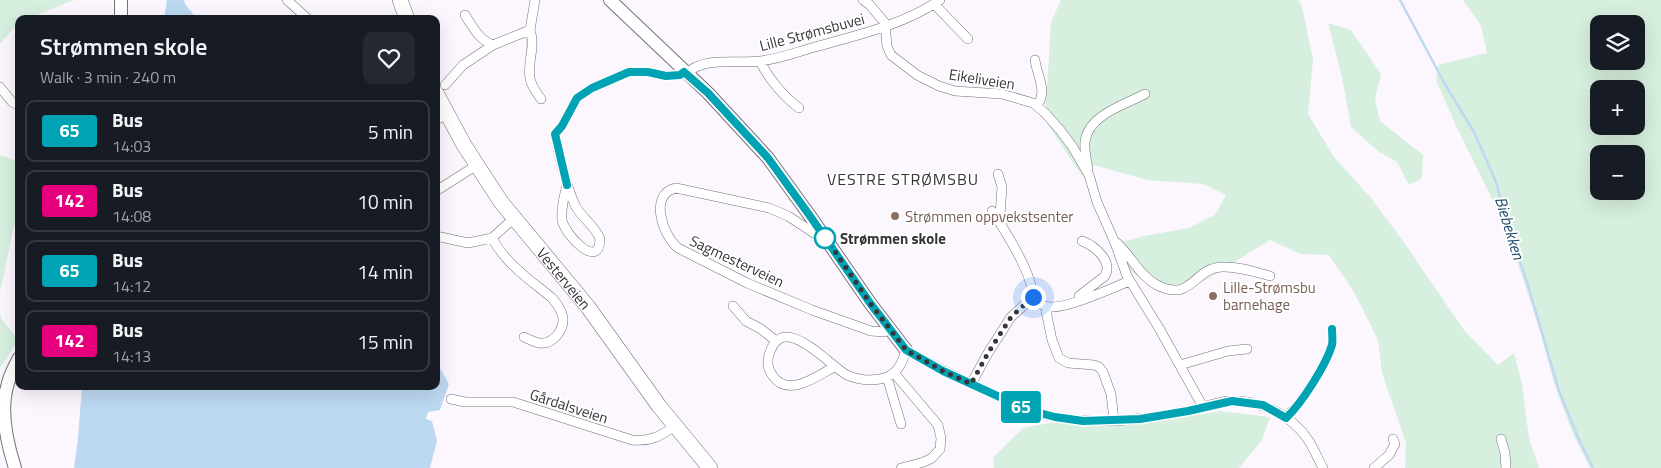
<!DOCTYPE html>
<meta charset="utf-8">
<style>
body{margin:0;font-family:"Titillium Web",sans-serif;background:#242831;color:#f1f3f6;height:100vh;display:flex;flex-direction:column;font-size:19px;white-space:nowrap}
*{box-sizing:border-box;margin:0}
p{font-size:16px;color:#9ea1a6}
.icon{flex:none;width:28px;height:28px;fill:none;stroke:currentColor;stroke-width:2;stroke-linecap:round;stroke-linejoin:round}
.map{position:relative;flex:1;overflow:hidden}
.panel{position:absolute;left:15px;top:15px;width:425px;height:375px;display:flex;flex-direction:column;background:#171b24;border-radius:10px;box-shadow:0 5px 20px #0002}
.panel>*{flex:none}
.badge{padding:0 10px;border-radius:4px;font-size:18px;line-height:32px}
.controls{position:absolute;left:1590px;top:15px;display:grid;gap:10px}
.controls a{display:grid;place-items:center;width:55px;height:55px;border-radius:10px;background:#171b24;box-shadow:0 5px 20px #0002;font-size:25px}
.you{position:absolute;width:25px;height:25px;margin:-12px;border:4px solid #fff;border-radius:50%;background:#1a73e8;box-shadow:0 0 0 8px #1a73e833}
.map>.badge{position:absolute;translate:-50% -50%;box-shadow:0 0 0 2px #fff}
.round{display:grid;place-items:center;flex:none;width:52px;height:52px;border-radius:10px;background:#242831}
.head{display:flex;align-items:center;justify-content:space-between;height:85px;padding:0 25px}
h1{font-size:24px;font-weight:600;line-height:38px}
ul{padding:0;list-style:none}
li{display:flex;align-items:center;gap:15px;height:62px;margin:0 10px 8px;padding:0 15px;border:2px solid #363941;border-radius:10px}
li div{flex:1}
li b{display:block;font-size:19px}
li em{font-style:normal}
li .badge{min-width:55px;font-weight:700;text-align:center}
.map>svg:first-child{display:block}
.green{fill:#d6efde;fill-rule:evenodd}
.water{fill:#bdd9f2}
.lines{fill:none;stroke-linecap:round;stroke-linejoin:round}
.stream{stroke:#bdd9f2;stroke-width:2.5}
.street-casing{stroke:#766f79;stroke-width:10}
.secondary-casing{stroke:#766f79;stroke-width:14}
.primary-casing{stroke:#766f79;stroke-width:16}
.street{stroke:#fff;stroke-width:9}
.secondary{stroke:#fff;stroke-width:12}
.primary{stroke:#fff;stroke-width:15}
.line-casing{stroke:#fff;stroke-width:11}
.line{stroke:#00a3b4;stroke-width:8}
.walk{stroke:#383539;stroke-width:5;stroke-dasharray:0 9}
.education-dot{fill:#8d6e63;stroke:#fff;stroke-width:2}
.stop-dot{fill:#fff;stroke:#00a3b4;stroke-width:2.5}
.labels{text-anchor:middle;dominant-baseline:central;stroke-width:4;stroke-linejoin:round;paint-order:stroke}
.street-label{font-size:15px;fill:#383539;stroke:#fff}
.education-label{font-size:15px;fill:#785e54;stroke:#fff;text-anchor:start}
.stop-label{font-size:15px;font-weight:bold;fill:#383539;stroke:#fff;text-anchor:start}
.neighbourhood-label{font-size:16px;letter-spacing:1px;fill:#383539;stroke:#fff}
.water-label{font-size:16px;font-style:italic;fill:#1e4a6d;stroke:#fff}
</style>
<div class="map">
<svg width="1661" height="468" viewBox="0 0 1661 468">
<rect width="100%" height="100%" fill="#fcf7fe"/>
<path class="green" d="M 0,0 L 74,0 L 27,19 L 19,19 L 19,22 L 0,44 Z
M 1061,0 L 1298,0 L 1302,6 L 1313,60 L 1308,114 L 1334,157 L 1371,198 L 1403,241 L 1464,330 L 1498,365 L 1514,353 L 1522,384 L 1529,438 L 1539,468 L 1405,468 L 1406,443 L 1382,373 L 1378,340 L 1354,292 L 1329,255 L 1301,254 L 1270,240 L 1196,286 L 1159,292 L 1124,266 L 1114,244 L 1144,236 L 1189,228 L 1215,215 L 1226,195 L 1203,184 L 1147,180 L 1094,165 L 1082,176 L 1047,123 L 1046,105 L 1051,22 Z
M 1463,0 L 1661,0 L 1661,468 L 1590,468 L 1573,434 L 1554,383 L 1540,331 L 1506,227 L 1457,128 L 1436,80 L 1438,65 L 1487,53 L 1481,26 ZM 1599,24 L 1636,24 L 1636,61 L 1599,61 ZM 1599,89 L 1636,89 L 1636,126 L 1599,126 ZM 1599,154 L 1636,154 L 1636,191 L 1599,191 Z
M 1328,23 L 1351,30 L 1381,74 L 1375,99 L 1380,121 L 1423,155 L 1422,178 L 1409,185 L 1397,162 L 1379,152 L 1351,127 L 1342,77 Z
M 0,155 L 19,162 L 19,202 L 0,292 Z
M 0,313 L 1,318 L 18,340 L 0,368 Z
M 1221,411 L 1270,417 L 1262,440 L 1239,468 L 994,468 L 993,458 L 1023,428 L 1061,421 L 1113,425 L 1167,420 Z"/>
<path class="water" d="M 167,0 L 184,0 L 185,4 L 197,19 L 164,19 Z
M 436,361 L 449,384 L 440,410 L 428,412 L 426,419 L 432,421 L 437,441 L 430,468 L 74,468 L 78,438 L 82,386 L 436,386 Z"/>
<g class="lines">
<path class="stream" d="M 1400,0 L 1446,86 L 1474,132 L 1496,182 L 1510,233 L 1528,285 L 1559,391 L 1580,442 L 1593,468"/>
<defs>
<path id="street" d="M 287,0 L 308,19
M 863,0 L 869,4 L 885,23 L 887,46 L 891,55 L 917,75 L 939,86 L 955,91 L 1002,94 L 1033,103 L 1045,113 L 1060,130 L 1072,146 L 1089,175 L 1097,202 L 1115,243 L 1127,276 L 1159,328 L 1203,407
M 934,4 L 968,39
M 465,15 C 473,27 479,40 493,45 L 530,30 L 535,0
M 530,30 C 536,46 527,63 530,78 C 531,86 537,93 541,99
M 1035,60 C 1037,76 1048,91 1037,106
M 760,61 C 768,78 784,97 799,108
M 687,74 C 701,56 740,64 760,61 C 779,59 797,52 815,47 C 858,35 903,25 940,0
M 445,85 L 463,65 L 493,45
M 0,87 L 12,102 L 19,105
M 436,120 L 447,114
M 1088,170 C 1087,161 1084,151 1085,142 C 1088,115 1124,105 1145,94
M 998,174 L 1002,187 L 1000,216 L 1002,222
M 567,185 C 564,196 561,209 562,220 C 565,235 599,271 600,239 C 595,225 581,218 575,205 C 565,183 560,158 555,134 L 562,126 L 577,98 L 592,88 L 629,72 L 648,72 L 665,76 L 680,75 L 684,72
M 436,191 L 477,165
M 992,211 C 1006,232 1032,272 1033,297
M 513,219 L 492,238 C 506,264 529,279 552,298 C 557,304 562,310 563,318 C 564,331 552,345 539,343 C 534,342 528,339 524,337
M 823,235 L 814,233 L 788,216 L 769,208 L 676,188 C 648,194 663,236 678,248 L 747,283 L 812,310 L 871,331 L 884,332 L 889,329
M 436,236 L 468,243 L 492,238
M 1117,243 C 1131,256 1140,276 1157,285 C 1192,303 1193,268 1222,267 C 1238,266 1255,272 1270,276
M 1079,296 L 1105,276 C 1113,261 1095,246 1082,241
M 733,306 L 746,321 L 761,329 L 776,341
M 1045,306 L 1052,340 L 1059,358 L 1068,363 L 1094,365 L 1099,367 L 1103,372 L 1111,394 L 1114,420
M 1180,365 L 1228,351 L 1247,349
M 834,367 C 817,376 788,398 773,376 C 768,370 767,362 769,355 C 782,309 828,365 847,375 C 858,380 868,381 880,379 C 896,376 902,365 906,350 C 934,366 962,380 991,393 C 1012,403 1032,413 1055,417 C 1098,425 1144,420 1187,411 C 1201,409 1216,401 1231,401 C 1261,400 1292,415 1309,441 C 1314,449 1318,459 1323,468
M 894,373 L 938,425 L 941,438 L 940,449 L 932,458 L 924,462 L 901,468
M 887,377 L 901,424
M 971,384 L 988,353 L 1011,317 L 1033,297 C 1036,300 1041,305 1045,306 C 1062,312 1113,287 1130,281
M 451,399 L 465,402 L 513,402 L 632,440 C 650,442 661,436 675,426
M 1286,417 C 1302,403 1326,365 1332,345 C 1333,340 1332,334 1332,329
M 1501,439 L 1505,453 L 1506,468
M 1374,468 L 1389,455 L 1395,444 L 1393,439"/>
<path id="secondary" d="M 121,0 L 121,19
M 610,0 L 708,93 L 768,158 L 810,216 L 870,303 L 906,350
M 15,468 C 7,443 0,412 7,387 C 9,377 14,367 19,358"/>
<g id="primary">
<path d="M 400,0 L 407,19"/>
<path id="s1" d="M 436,93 L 464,145 L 501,202 L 588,307 L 659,406 L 710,468"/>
</g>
</defs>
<use href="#street" class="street-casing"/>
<use href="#secondary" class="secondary-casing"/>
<use href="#primary" class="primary-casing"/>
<use href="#street" class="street"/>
<use href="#secondary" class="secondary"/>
<use href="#primary" class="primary"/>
</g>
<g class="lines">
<defs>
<path id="line" d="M 567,185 L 555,134 L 562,126 L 577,98 L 592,88 L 629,72 L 648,72 L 666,76 L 680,75 L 684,72 L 708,93 L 768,158 L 810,216 L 870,303 L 906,350 L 943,371 L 1028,410 L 1055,417 L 1083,421 L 1140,419 L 1188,411 L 1232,401 L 1263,405 L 1286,418 C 1302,403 1326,365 1332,345 C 1333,340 1332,334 1332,329"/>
</defs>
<use href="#line" class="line-casing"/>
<use href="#line" class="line"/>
<path class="walk" d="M 825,238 L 823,234 L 870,303 L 906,350 L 943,371 L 971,384 L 988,353 L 1011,317 L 1033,297"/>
</g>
<g class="education-dot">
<circle cx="895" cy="216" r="5"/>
<circle cx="1213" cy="296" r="5"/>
</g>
<circle class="stop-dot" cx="825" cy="238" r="10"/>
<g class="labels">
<g class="street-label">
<text transform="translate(812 32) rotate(-15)">Lille Strømsbuvei</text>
<text transform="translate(982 79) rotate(9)">Eikeliveien</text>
<text transform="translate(737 261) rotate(25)">Sagmesterveien</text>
<text stroke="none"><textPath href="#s1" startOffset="226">Vesterveien</textPath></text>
<text transform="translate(569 406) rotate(18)">Gårdalsveien</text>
</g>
<g class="education-label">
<text x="905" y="216">Strømmen oppvekstsenter</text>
<text x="1223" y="287">Lille-Strømsbu<tspan x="1223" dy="17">barnehage</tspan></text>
</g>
<g class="stop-label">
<text x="840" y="238">Strømmen skole</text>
</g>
<g class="neighbourhood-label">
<text x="903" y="179">VESTRE STRØMSBU</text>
</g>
<g class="water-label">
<text transform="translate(1510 228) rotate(73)">Biebekken</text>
</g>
</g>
</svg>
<div class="controls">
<a><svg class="icon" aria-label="layers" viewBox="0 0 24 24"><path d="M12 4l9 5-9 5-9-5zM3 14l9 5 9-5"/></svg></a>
<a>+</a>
<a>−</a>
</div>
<div class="you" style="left:1033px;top:297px"></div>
<b class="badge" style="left:1021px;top:407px;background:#00a3b4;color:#fff">65</b>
<section class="panel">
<div class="head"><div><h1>Strømmen skole</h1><p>Walk · 3 min · 240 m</p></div><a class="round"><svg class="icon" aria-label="heart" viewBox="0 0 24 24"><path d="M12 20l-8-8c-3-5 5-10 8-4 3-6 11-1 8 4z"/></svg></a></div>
<ul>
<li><span class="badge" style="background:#00a3b4;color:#fff">65</span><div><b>Bus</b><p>14:03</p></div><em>5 min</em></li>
<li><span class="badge" style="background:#e6007e;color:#fff">142</span><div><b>Bus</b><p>14:08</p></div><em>10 min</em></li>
<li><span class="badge" style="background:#00a3b4;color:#fff">65</span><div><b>Bus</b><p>14:12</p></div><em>14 min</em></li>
<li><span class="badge" style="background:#e6007e;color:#fff">142</span><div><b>Bus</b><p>14:13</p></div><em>15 min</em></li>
</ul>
</section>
</div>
